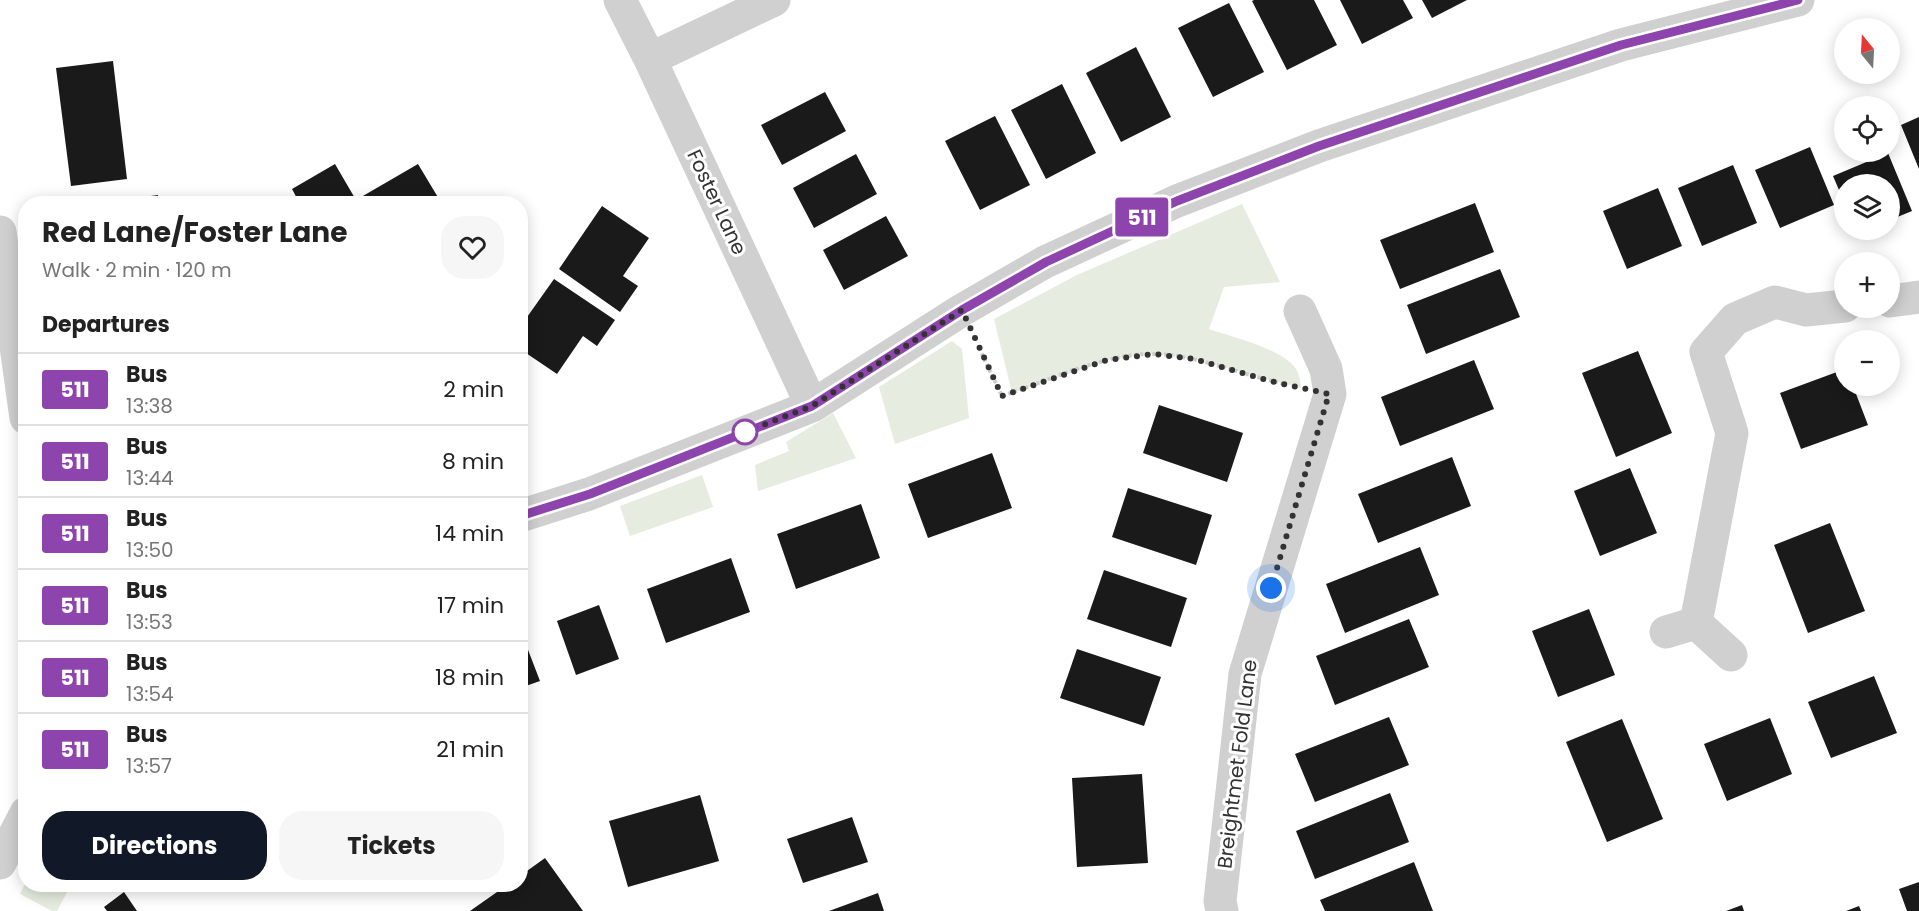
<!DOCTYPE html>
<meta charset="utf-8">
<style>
body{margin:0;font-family:Poppins,sans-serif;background:#f6f6f6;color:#222;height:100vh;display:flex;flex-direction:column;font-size:22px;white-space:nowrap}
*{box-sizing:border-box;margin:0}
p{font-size:20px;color:#767676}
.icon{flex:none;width:33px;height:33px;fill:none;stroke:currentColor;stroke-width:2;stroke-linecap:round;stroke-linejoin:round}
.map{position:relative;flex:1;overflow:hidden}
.details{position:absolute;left:18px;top:196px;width:510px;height:696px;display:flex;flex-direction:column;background:#fff;border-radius:24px;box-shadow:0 3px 15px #0003}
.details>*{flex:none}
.badge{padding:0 12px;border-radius:4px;font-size:21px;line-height:39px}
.needle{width:39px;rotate:342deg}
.fabs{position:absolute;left:1834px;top:18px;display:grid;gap:12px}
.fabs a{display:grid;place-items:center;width:66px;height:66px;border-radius:50%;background:#fff;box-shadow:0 3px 15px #0003;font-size:30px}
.you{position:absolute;width:30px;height:30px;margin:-15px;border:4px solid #fff;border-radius:50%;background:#1a73e8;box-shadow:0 0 0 9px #1a73e833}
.map>.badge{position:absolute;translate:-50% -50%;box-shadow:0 0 0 3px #fff}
h2{padding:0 24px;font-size:22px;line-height:54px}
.round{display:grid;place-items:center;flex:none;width:63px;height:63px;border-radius:24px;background:#f6f6f6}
.head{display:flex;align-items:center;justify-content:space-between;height:102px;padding:0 24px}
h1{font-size:28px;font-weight:700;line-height:45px}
.cta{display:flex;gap:12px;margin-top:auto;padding:12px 24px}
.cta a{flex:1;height:69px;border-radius:24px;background:#111827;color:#fff;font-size:24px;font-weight:700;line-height:69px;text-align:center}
.cta a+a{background:#f6f6f6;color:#222}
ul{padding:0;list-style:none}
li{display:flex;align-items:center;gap:18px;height:72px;padding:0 24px;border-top:2px solid #e0e0e0}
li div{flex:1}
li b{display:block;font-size:22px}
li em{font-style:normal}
li .badge{min-width:66px;font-weight:700;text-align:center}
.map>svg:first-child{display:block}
.green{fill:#e6ecdf}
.building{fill:#1a1a1a}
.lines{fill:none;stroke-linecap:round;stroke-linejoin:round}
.path{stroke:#cdcdcd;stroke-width:4;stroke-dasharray:3 3;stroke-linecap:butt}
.minor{stroke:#d0d0d0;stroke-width:33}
.line-casing{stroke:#fff;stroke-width:14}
.line{stroke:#8e44ad;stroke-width:9}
.walk{stroke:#333;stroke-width:6;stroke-dasharray:0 10.8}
.stop-dot{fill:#fff;stroke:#8e44ad;stroke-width:3}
.labels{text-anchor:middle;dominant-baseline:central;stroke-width:6;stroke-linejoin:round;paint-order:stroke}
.street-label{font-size:20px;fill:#333;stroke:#fff}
</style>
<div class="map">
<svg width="1919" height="911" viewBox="0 0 1919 911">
<rect width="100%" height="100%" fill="#fff"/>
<path class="green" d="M 1242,204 L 1280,282 L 1224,287 L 1209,329 C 1231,337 1290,350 1298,373 C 1300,378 1300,383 1301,388 L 1194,359 L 1154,354 L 1108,360 L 1012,393 L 994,319 L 1077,275 Z
M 952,341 L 962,349 L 969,418 L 895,444 L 879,387 Z
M 833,413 L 856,458 L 758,491 L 755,465 L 789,451 L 786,442 Z
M 702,475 L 713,507 L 630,536 L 620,506 Z
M 25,883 L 26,885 L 71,885 L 57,911 L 52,911 L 20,894 Z"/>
<path class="building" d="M 1254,0 L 1314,0 L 1337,45 L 1287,70 L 1252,1 Z
M 1340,0 L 1403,0 L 1413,18 L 1362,44 Z
M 1422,0 L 1467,0 L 1432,18 Z
M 1229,3 L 1264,72 L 1213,97 L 1178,28 Z
M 1136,47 L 1171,117 L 1121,142 L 1086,73 Z
M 113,61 L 127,179 L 71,186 L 56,68 Z
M 1062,84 L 1096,153 L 1046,179 L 1011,110 Z
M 825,92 L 846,131 L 782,165 L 761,125 Z
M 995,116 L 1030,185 L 980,210 L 945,141 Z
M 1919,117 L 1919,169 L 1901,125 Z
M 1810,147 L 1834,205 L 1780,228 L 1755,170 Z
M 1888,153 L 1912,211 L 1890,220 L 1890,184 L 1845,184 L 1845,204 L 1833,176 Z
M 856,154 L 877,194 L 814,228 L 793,188 Z
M 335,164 L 356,200 L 418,164 L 442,204 L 300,204 L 292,189 Z
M 1733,165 L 1757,223 L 1702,246 L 1678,188 Z
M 1658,188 L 1682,246 L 1627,269 L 1603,211 Z
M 158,195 L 159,204 L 100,204 L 100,203 Z
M 1475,203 L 1494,252 L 1400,289 L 1380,240 Z
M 602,206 L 649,238 L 623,276 L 638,286 L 620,312 L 559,269 Z
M 886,216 L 908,256 L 844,290 L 823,250 Z
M 1500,269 L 1520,317 L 1426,354 L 1407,305 Z
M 554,279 L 615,320 L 597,346 L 583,336 L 557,374 L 520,349 L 520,327 Z
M 1638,351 L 1672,433 L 1616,457 L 1582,373 Z
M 1474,360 L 1494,409 L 1400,446 L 1381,397 Z
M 1845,369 L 1845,386 L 1853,386 L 1868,425 L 1801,449 L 1780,393 Z
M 1159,405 L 1243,433 L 1227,482 L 1143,453 Z
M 992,453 L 1012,508 L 928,538 L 908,484 Z
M 1452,457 L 1471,506 L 1378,543 L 1358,494 Z
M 1630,468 L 1657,533 L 1600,556 L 1574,491 Z
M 1128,488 L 1212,515 L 1196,565 L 1112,537 Z
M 861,504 L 880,558 L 796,589 L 777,534 Z
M 1830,523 L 1865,611 L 1808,633 L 1774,545 Z
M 1420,547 L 1439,595 L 1345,633 L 1326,584 Z
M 731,558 L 750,612 L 666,643 L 647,589 Z
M 1104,570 L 1187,598 L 1171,647 L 1087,619 Z
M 599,605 L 619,659 L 576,675 L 557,621 Z
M 1589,609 L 1615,675 L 1558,697 L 1532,631 Z
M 1409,619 L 1429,667 L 1335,705 L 1316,656 Z
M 520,629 L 540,681 L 520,688 Z
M 1077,649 L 1161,677 L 1144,726 L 1060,698 Z
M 1874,676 L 1897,733 L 1831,758 L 1808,702 Z
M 1389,717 L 1409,765 L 1315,802 L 1295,754 Z
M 1770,718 L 1792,774 L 1727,801 L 1704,744 Z
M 1622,719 L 1663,819 L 1607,842 L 1566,742 Z
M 1142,774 L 1148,863 L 1077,867 L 1072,778 Z
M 1390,793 L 1409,842 L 1315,879 L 1296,831 Z
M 700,795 L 719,861 L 628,887 L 609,821 Z
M 852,817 L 868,862 L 803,883 L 787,839 Z
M 545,858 L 583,911 L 470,911 L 507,885 L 520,885 L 520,876 Z
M 1414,862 L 1433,911 L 1325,911 L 1320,900 Z
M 1919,882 L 1919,911 L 1907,911 L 1899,889 Z
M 124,892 L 137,911 L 107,911 L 104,907 Z
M 878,893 L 884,911 L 829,911 Z
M 1742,905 L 1744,911 L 1726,911 Z
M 1859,906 L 1861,911 L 1846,911 Z"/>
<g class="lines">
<path class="path" d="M 979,348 L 1002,396 C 1048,381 1107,352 1156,354 C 1200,356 1242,375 1285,384"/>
<path class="minor" d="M 620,0 L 650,59 L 812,406
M 650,59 L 774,0
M 0,232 L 26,418
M 1890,301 L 1919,297
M 520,516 L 589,494 L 812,406 L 962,310 L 1045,262 L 1177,201 L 1319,146 L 1621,45 L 1798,0
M 1696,623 L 1732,433 L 1706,352 L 1735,319 L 1775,302 L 1806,310 L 1845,306
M 1666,632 L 1696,623 L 1731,655
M 0,863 L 26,813
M 1222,911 L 1220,901 L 1245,674 L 1330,394 L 1326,369 L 1300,311"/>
</g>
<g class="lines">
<defs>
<path id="line" d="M 520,516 L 590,494 L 812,406 L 962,310 L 1046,262 L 1177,201 L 1319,146 L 1621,45 L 1798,0"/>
</defs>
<use href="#line" class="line-casing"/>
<use href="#line" class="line"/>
<path class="walk" d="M 745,432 L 812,406 L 962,310 L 1002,396 L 1107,360 L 1154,354 L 1194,359 L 1270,381 L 1329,394 L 1271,588"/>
</g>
<circle class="stop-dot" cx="745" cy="432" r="12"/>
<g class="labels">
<g class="street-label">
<text transform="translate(717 202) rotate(65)">Foster Lane</text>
<text transform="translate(1237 764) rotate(-83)">Breightmet Fold Lane</text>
</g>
</g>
</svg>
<div class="fabs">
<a><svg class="needle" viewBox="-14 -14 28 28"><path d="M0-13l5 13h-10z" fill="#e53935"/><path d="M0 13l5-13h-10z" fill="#767676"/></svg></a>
<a><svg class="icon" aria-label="locate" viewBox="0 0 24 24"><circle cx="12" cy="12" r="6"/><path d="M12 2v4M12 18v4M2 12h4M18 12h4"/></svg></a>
<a><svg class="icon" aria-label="layers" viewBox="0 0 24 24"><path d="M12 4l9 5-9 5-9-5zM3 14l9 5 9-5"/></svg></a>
<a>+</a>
<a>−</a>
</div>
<div class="you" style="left:1271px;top:588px"></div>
<b class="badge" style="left:1142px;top:217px;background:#8e44ad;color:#fff">511</b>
<section class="details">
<div class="head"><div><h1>Red Lane/Foster Lane</h1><p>Walk · 2 min · 120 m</p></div><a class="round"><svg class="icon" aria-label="heart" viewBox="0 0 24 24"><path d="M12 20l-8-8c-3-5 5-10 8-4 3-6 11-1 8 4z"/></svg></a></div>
<h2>Departures</h2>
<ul>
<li><span class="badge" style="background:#8e44ad;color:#fff">511</span><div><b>Bus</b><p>13:38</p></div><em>2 min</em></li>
<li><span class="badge" style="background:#8e44ad;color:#fff">511</span><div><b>Bus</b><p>13:44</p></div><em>8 min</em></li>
<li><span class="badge" style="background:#8e44ad;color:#fff">511</span><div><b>Bus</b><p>13:50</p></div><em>14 min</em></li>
<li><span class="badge" style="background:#8e44ad;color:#fff">511</span><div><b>Bus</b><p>13:53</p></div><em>17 min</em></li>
<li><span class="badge" style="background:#8e44ad;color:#fff">511</span><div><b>Bus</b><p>13:54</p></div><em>18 min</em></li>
<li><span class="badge" style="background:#8e44ad;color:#fff">511</span><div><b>Bus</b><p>13:57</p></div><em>21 min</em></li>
</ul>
<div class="cta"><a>Directions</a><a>Tickets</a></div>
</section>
</div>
